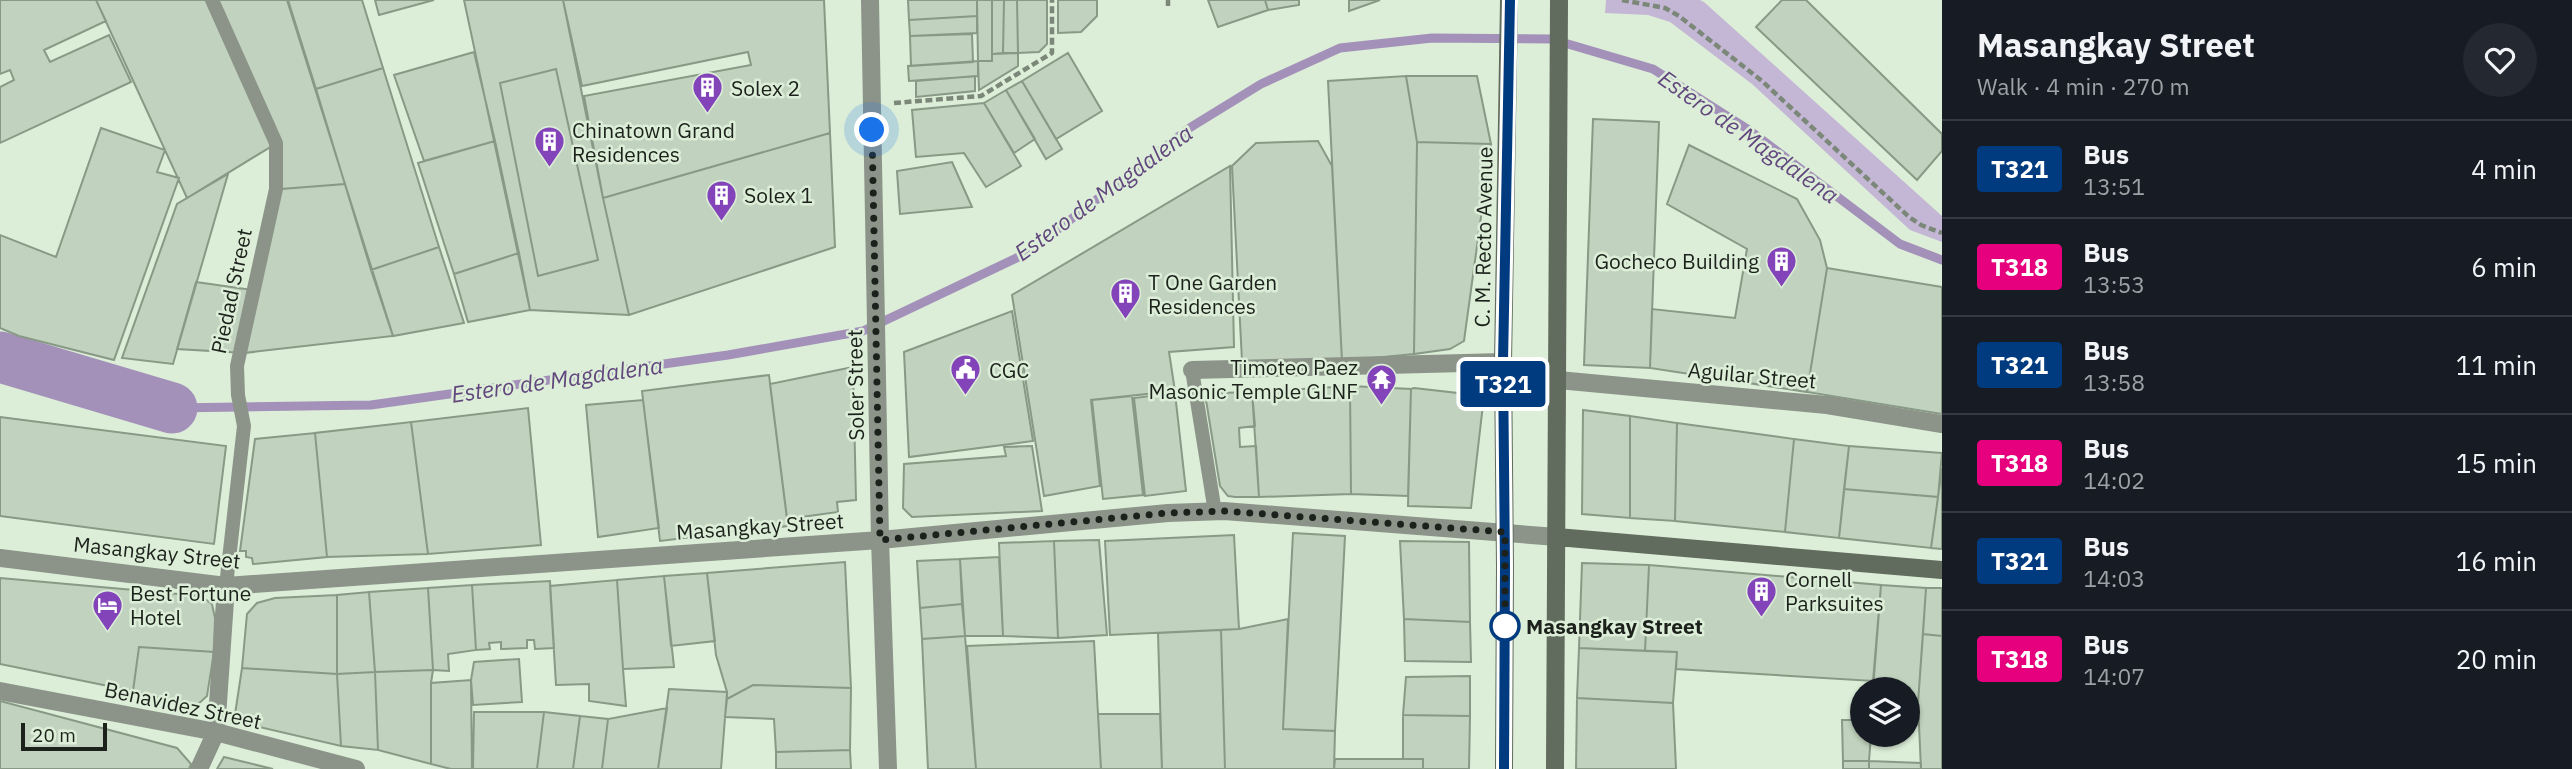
<!DOCTYPE html>
<meta charset="utf-8">
<style>
body{margin:0;font-family:"IBM Plex Sans",sans-serif;background:#242831;color:#f1f3f6;height:100vh;display:flex;flex-direction:column;font-size:26px;white-space:nowrap}
*{box-sizing:border-box;margin:0}
p{font-size:23px;color:#9ea1a6}
.icon{flex:none;width:38px;height:38px;fill:none;stroke:currentColor;stroke-width:2;stroke-linecap:round;stroke-linejoin:round}
.map{position:relative;flex:1;overflow:hidden}
.drawer{display:flex;flex-direction:column;background:#171b24;width:630px}
.drawer>*{flex:none}
.badge{padding:0 14px;border-radius:5px;font-size:24px;line-height:46px}
.fabs{position:absolute;left:1850px;top:677px;display:grid;gap:14px}
.fabs a{display:grid;place-items:center;width:70px;height:70px;border-radius:50%;background:#171b24;box-shadow:0 2px 5px #0004;font-size:35px}
.scale{position:absolute;left:21px;bottom:18px;width:86px;box-sizing:border-box;padding-left:7px;border:4px solid #1c221b;border-top:0;font-size:19px;line-height:24px;white-space:nowrap;color:#1c221b;-webkit-text-stroke:5px #dceed8;paint-order:stroke}
.you{position:absolute;width:35px;height:35px;margin:-18px;border:5px solid #fff;border-radius:50%;background:#1a73e8;box-shadow:0 0 0 10px #1a73e833}
.map>.badge{position:absolute;translate:-50% -50%;box-shadow:0 0 0 4px #fff}
.round{display:grid;place-items:center;flex:none;width:74px;height:74px;border-radius:37px;background:#242831}
.headline{display:flex;align-items:center;justify-content:space-between;height:119px;padding:0 35px}
h1{font-size:33px;font-weight:800;line-height:52px}
ul{padding:0;list-style:none}
li{display:flex;align-items:center;gap:21px;height:98px;padding:0 35px;border-top:2px solid #363941}
li div{flex:1}
li b{display:block;font-size:26px}
li em{font-style:normal}
li .badge{min-width:77px;font-weight:700;text-align:center}
main{display:flex;flex:1;min-height:0}
.map>svg:first-child{display:block}
.green{fill:#c4b7d5}
.lines{fill:none;stroke-linecap:round;stroke-linejoin:round}
.stream{stroke:#a391b9;stroke-width:9}
.river{stroke:#a391b9;stroke-width:51}
.building{fill:#c1d3be;stroke:#889985;stroke-width:2}
.path{stroke:#7b8778;stroke-width:4.5;stroke-dasharray:7 3.5;stroke-linecap:butt}
.lane{stroke:#8c948a;stroke-width:14}
.street{stroke:#8c948a;stroke-width:18}
.secondary{stroke:#616b5e;stroke-width:18}
.line-casing{stroke:#fff;stroke-width:16}
.line{stroke:#003b80;stroke-width:10}
.walk{stroke:#1c221b;stroke-width:7;stroke-dasharray:0 12.6}
.stop-dot{fill:#fff;stroke:#003b80;stroke-width:3.5}
.labels{text-anchor:middle;dominant-baseline:central;stroke-width:5;stroke-linejoin:round;paint-order:stroke}
.poi-label{font-size:21px;fill:#1c221b;stroke:#dceed8;text-anchor:start}
.street-label{font-size:21px;fill:#1c221b;stroke:#dceed8}
.stop-label{font-size:21px;font-weight:bold;fill:#1c221b;stroke:#dceed8;text-anchor:start}
.water-label{font-size:23px;font-style:italic;fill:#61477d;stroke:#dceed8}
</style>
<main>
<div class="map">
<svg width="1942" height="769" viewBox="0 0 1942 769">
<rect width="100%" height="100%" fill="#dceed8"/>
<path class="green" d="M 1606,0 L 1700,0 L 1704,2 L 1942,216 L 1942,242 L 1910,230 L 1752,84 L 1670,22 L 1648,15 L 1605,13 Z"/>
<g class="lines">
<path class="stream" d="M 172,408 L 371,405 L 728,355 L 863,331 L 1027,253 L 1191,127 L 1261,84 L 1340,48 L 1432,38 L 1551,39 L 1653,69 L 1749,130 L 1900,244 L 1942,260"/>
<path class="river" d="M 0,357 L 172,408"/>
</g>
<path class="building" d="M 0,0 L 96,0 L 106,21 L 44,50 L 50,62 L 109,35 L 131,82 L 0,143 L 0,87 L 14,80 L 10,70 L 0,74 Z
M 96,0 L 206,0 L 272,146 L 187,198 Z
M 216,0 L 287,0 L 345,184 L 281,189 L 280,141 Z
M 288,0 L 362,0 L 383,68 L 316,89 Z
M 375,0 L 434,0 L 379,15 Z
M 464,0 L 563,0 L 603,198 L 629,315 L 530,310 Z
M 563,0 L 824,0 L 830,133 L 603,198 L 584,96 L 751,65 L 748,52 L 582,86 Z
M 908,0 L 977,0 L 977,16 L 909,20 Z
M 977,0 L 992,0 L 992,61 L 978,61 Z
M 992,0 L 1004,0 L 1003,53 L 992,54 Z
M 1004,0 L 1017,0 L 1018,53 L 1003,53 Z
M 1017,0 L 1047,0 L 1047,44 L 1039,52 L 1018,53 Z
M 1058,0 L 1097,0 L 1097,16 L 1081,32 L 1058,33 Z
M 1208,0 L 1265,0 L 1268,10 L 1218,27 Z
M 1265,0 L 1299,0 L 1299,5 L 1268,10 Z
M 1349,0 L 1380,0 L 1349,11 Z
M 1782,0 L 1806,0 L 1942,134 L 1942,151 L 1917,180 L 1756,27 Z
M 977,16 L 977,33 L 910,36 L 909,20 Z
M 972,34 L 973,62 L 911,66 L 910,36 Z
M 474,52 L 495,141 L 424,161 L 394,75 Z
M 1018,53 L 1018,66 L 979,90 L 978,61 L 992,61 L 992,54 Z
M 1068,53 L 1102,111 L 1056,139 L 1022,81 Z
M 978,61 L 978,76 L 909,81 L 908,66 Z
M 383,68 L 439,247 L 371,270 L 316,89 Z
M 556,69 L 598,260 L 538,276 L 500,83 Z
M 975,76 L 975,91 L 916,97 L 916,81 Z
M 1406,76 L 1417,142 L 1414,354 L 1342,361 L 1328,81 Z
M 1406,76 L 1477,76 L 1491,144 L 1417,142 Z
M 1022,81 L 1062,149 L 1046,159 L 1006,90 Z
M 1006,90 L 1035,139 L 1014,153 L 984,103 Z
M 984,103 L 1021,166 L 986,187 L 964,153 L 916,157 L 912,110 Z
M 1593,119 L 1659,122 L 1650,368 L 1584,365 Z
M 101,128 L 165,150 L 157,172 L 179,178 L 114,360 L 19,336 L 0,328 L 0,235 L 56,257 Z
M 830,133 L 835,247 L 629,315 L 603,198 Z
M 495,141 L 519,253 L 454,274 L 418,163 Z
M 1318,141 L 1332,166 L 1342,361 L 1242,361 L 1232,166 L 1256,143 Z
M 1417,142 L 1491,144 L 1464,341 L 1450,349 L 1414,354 Z
M 1689,145 L 1797,199 L 1820,240 L 1827,268 L 1807,392 L 1650,368 L 1652,309 L 1735,318 L 1747,249 L 1667,204 Z
M 952,162 L 972,207 L 900,214 L 897,171 Z
M 1230,166 L 1234,347 L 1169,352 L 1175,391 L 1091,400 L 1100,486 L 1044,496 L 1012,295 Z
M 228,174 L 173,364 L 122,358 L 177,204 Z
M 345,184 L 393,336 L 244,353 L 281,189 Z
M 439,247 L 464,323 L 393,336 L 371,270 Z
M 519,253 L 530,310 L 468,322 L 454,274 Z
M 1827,268 L 1942,287 L 1942,414 L 1807,392 Z
M 196,282 L 259,291 L 244,353 L 177,349 Z
M 1012,311 L 1033,441 L 909,457 L 904,352 Z
M 853,367 L 856,500 L 837,502 L 838,512 L 787,519 L 770,384 Z
M 769,375 L 788,526 L 660,541 L 642,391 Z
M 1350,386 L 1351,494 L 1259,497 L 1252,392 Z
M 1350,386 L 1411,389 L 1408,496 L 1351,494 Z
M 1414,388 L 1484,396 L 1471,508 L 1408,506 L 1411,389 Z
M 1252,392 L 1255,426 L 1239,428 L 1240,447 L 1256,446 L 1259,497 L 1235,497 L 1228,496 L 1220,486 L 1206,400 L 1217,393 Z
M 1175,393 L 1186,491 L 1145,496 L 1134,398 Z
M 1132,396 L 1143,495 L 1103,499 L 1092,400 Z
M 643,400 L 659,528 L 598,537 L 586,405 Z
M 528,408 L 541,545 L 428,554 L 411,422 Z
M 1583,410 L 1630,416 L 1630,518 L 1582,514 Z
M 1630,416 L 1677,423 L 1675,521 L 1630,518 Z
M 0,417 L 226,446 L 214,544 L 0,516 Z
M 411,422 L 428,554 L 327,557 L 315,433 Z
M 1677,423 L 1794,439 L 1785,532 L 1675,521 Z
M 315,433 L 327,557 L 253,564 L 252,558 L 246,557 L 246,551 L 240,551 L 255,439 Z
M 1794,439 L 1849,446 L 1839,538 L 1785,532 Z
M 1032,446 L 1042,511 L 912,517 L 903,508 L 904,464 L 1006,456 L 1004,447 Z
M 1849,446 L 1942,453 L 1938,497 L 1844,489 Z
M 1942,468 L 1942,549 L 1931,548 Z
M 1844,489 L 1938,497 L 1931,548 L 1839,538 Z
M 1293,533 L 1345,536 L 1335,731 L 1283,729 Z
M 1234,535 L 1239,629 L 1110,635 L 1105,541 Z
M 1099,540 L 1107,635 L 1058,638 L 1054,541 Z
M 1054,541 L 1058,638 L 1003,636 L 999,543 Z
M 1400,541 L 1469,542 L 1470,622 L 1404,619 Z
M 999,557 L 1003,636 L 965,636 L 960,559 Z
M 960,559 L 962,604 L 920,608 L 917,561 Z
M 845,562 L 851,688 L 753,685 L 727,699 L 727,692 L 716,655 L 707,573 Z
M 1582,563 L 1649,565 L 1645,651 L 1579,648 Z
M 1649,565 L 1881,585 L 1873,681 L 1676,669 L 1677,652 L 1645,651 Z
M 707,573 L 715,641 L 671,646 L 664,576 Z
M 664,576 L 674,667 L 623,669 L 617,580 Z
M 0,578 L 201,596 L 212,604 L 215,618 L 214,652 L 139,647 L 133,691 L 0,664 Z
M 617,580 L 623,669 L 626,706 L 589,701 L 589,684 L 556,685 L 550,586 Z
M 550,581 L 554,648 L 535,649 L 534,640 L 527,640 L 527,648 L 501,649 L 501,642 L 489,643 L 490,649 L 476,650 L 472,585 Z
M 472,585 L 476,650 L 448,654 L 449,671 L 433,670 L 428,588 Z
M 1881,585 L 1926,588 L 1918,703 L 1908,702 L 1908,690 L 1873,690 Z
M 428,588 L 433,670 L 375,672 L 369,592 Z
M 1926,588 L 1942,588 L 1942,636 L 1923,634 Z
M 369,592 L 375,672 L 337,674 L 337,595 Z
M 337,595 L 337,674 L 242,668 L 247,614 L 257,603 L 275,598 Z
M 962,604 L 965,636 L 922,639 L 920,608 Z
M 1288,619 L 1283,729 L 1335,731 L 1334,769 L 1225,769 L 1221,630 L 1239,629 Z
M 1404,619 L 1470,622 L 1471,662 L 1405,661 Z
M 1221,630 L 1225,769 L 1162,769 L 1158,633 Z
M 1923,634 L 1942,636 L 1942,769 L 1921,769 L 1918,703 Z
M 965,636 L 976,769 L 928,769 L 922,639 Z
M 1094,641 L 1101,769 L 976,769 L 967,646 Z
M 139,647 L 214,652 L 207,696 L 195,707 L 133,691 Z
M 1579,648 L 1677,652 L 1673,703 L 1577,698 Z
M 519,659 L 522,702 L 473,705 L 471,680 L 474,662 Z
M 242,668 L 337,674 L 341,746 L 234,721 Z
M 433,670 L 431,683 L 431,764 L 378,750 L 375,672 Z
M 375,672 L 378,750 L 341,746 L 337,674 Z
M 1470,676 L 1470,716 L 1403,715 L 1406,677 Z
M 471,680 L 472,769 L 451,769 L 431,764 L 431,683 Z
M 753,685 L 851,688 L 850,750 L 776,752 L 774,719 L 725,717 L 727,699 Z
M 669,689 L 727,692 L 721,769 L 658,769 Z
M 1577,698 L 1673,703 L 1676,769 L 1576,769 Z
M 0,701 L 177,748 L 191,764 L 189,769 L 0,769 Z
M 667,708 L 658,769 L 602,769 L 608,719 Z
M 474,712 L 544,712 L 537,769 L 473,769 Z
M 544,712 L 580,716 L 573,769 L 537,769 Z
M 1098,714 L 1160,714 L 1162,769 L 1101,769 Z
M 1403,715 L 1470,716 L 1469,769 L 1423,769 L 1423,759 L 1403,759 Z
M 580,716 L 608,719 L 602,769 L 573,769 Z
M 1842,720 L 1862,720 L 1862,735 L 1871,735 L 1869,761 L 1843,761 Z
M 850,750 L 851,769 L 776,769 L 776,752 Z
M 224,757 L 273,769 L 217,769 Z
M 1335,759 L 1423,759 L 1423,769 L 1334,769 Z
M 1843,761 L 1869,761 L 1869,769 L 1843,769 Z
M 1869,761 L 1921,763 L 1921,769 L 1869,769 Z"/>
<g class="lines">
<path class="path" d="M 1168,0 L 1168,6
M 1622,0 L 1665,8 L 1679,16 L 1762,81 L 1909,217 L 1921,225 L 1942,233
M 894,103 L 981,96 L 1052,53 L 1052,0"/>
<path class="lane" d="M 212,0 L 276,143 L 276,189 L 237,366 L 238,395 L 244,426 L 226,586
M 1192,370 L 1215,512"/>
<path class="street" d="M 870,0 L 880,540 L 888,769
M 1192,370 L 1503,362
M 1558,380 L 1827,405 L 1942,424
M 0,558 L 226,586 L 880,540 L 1168,513 L 1224,511 L 1557,537
M 0,691 L 216,732 L 356,769
M 199,769 L 216,732 L 226,586"/>
<path class="secondary" d="M 1557,537 L 1942,570
M 1504,769 L 1505,566 L 1503,362 L 1509,0
M 1555,769 L 1559,0"/>
</g>
<g class="lines">
<defs>
<path id="line" d="M 1504,769 L 1505,566 L 1503,362 L 1510,0"/>
</defs>
<use href="#line" class="line-casing"/>
<use href="#line" class="line"/>
<path class="walk" d="M 872,130 L 880,540 L 1168,513 L 1224,511 L 1505,532 L 1505,626"/>
</g>
<defs>
<symbol id="building-pin" viewBox="-11 -11 22 30"><path d="M0 17L-7.5 6A9.5 9.5 0 1 1 7.5 6Z" fill="#8344ba" stroke="#dceed8"/><path d="M-4-6H4V6H1V3H-1V6H-4ZM-2.5-4.3h1.7v1.8h-1.7ZM.8-4.3h1.7v1.8H.8ZM-2.5-1h1.7V.8h-1.7ZM.8-1h1.7V.8H.8Z" fill="#fff"/></symbol>
<symbol id="civic-pin" viewBox="-11 -11 22 30"><path d="M0 17L-7.5 6A9.5 9.5 0 1 1 7.5 6Z" fill="#8344ba" stroke="#dceed8"/><path d="M-.6-6.5H3V-4.5H.6V-3L4-1V1h2V6H-6V1h2V-1L-.6-3ZM-1.2 2.5V6h2.4V2.5Z" fill="#fff"/></symbol>
<symbol id="temple-pin" viewBox="-11 -11 22 30"><path d="M0 17L-7.5 6A9.5 9.5 0 1 1 7.5 6Z" fill="#8344ba" stroke="#dceed8"/><path d="M0-6L5-2H3V0L6.5 2.5H4V6H1.5V3h-3V6H-4V2.5H-6.5L-3 0V-2H-5Z" fill="#fff"/></symbol>
<symbol id="hotel-pin" viewBox="-11 -11 22 30"><path d="M0 17L-7.5 6A9.5 9.5 0 1 1 7.5 6Z" fill="#8344ba" stroke="#dceed8"/><path d="M-6-4.5h1.5V1H6V5H4.5V3h-9V5H-6ZM-4 0a1.8 1.8 0 1 1 3.6 0ZM.5 0V-2.5h3Q6-2.5 6 0Z" fill="#fff"/></symbol>
</defs>
<g fill-rule="evenodd">
<use href="#building-pin" x="690" y="70" width="35" height="47"/>
<use href="#building-pin" x="532" y="124" width="35" height="47"/>
<use href="#building-pin" x="704" y="178" width="35" height="47"/>
<use href="#building-pin" x="1764" y="244" width="35" height="47"/>
<use href="#building-pin" x="1108" y="276" width="35" height="47"/>
<use href="#civic-pin" x="948" y="352" width="35" height="47"/>
<use href="#temple-pin" x="1364" y="362" width="35" height="47"/>
<use href="#building-pin" x="1744" y="574" width="35" height="47"/>
<use href="#hotel-pin" x="90" y="588" width="35" height="47"/>
</g>
<circle class="stop-dot" cx="1505" cy="626" r="14"/>
<g class="labels">
<g class="poi-label">
<text x="731" y="88">Solex 2</text>
<text x="572" y="130">Chinatown Grand<tspan x="572" dy="24">Residences</tspan></text>
<text x="744" y="195">Solex 1</text>
<text x="1759" y="261" text-anchor="end">Gocheco Building</text>
<text x="1148" y="282">T One Garden<tspan x="1148" dy="24">Residences</tspan></text>
<text x="1358" y="367" text-anchor="end">Timoteo Paez<tspan x="1358" dy="24">Masonic Temple GLNF</tspan></text>
<text x="989" y="370">CGC</text>
<text x="1785" y="579">Cornell<tspan x="1785" dy="24">Parksuites</tspan></text>
<text x="130" y="593">Best Fortune<tspan x="130" dy="24">Hotel</tspan></text>
</g>
<g class="street-label">
<text transform="translate(1483 237) rotate(-89)">C. M. Recto Avenue</text>
<text transform="translate(231 291) rotate(-78)">Piedad Street</text>
<text transform="translate(1752 375) rotate(5)">Aguilar Street</text>
<text transform="translate(855 385) rotate(-91)">Soler Street</text>
<text transform="translate(760 526) rotate(-4)">Masangkay Street</text>
<text transform="translate(157 552) rotate(6)">Masangkay Street</text>
<text transform="translate(183 705) rotate(12)">Benavidez Street</text>
</g>
<g class="stop-label">
<text x="1526" y="626">Masangkay Street</text>
</g>
<g class="water-label">
<text transform="translate(1749 136) rotate(35)">Estero de Magdalena</text>
<text transform="translate(1103 192) rotate(-36)">Estero de Magdalena</text>
<text transform="translate(557 379) rotate(-8)">Estero de Magdalena</text>
</g>
</g>
</svg>
<div class="fabs">
<a><svg class="icon" aria-label="layers" viewBox="0 0 24 24"><path d="M12 4l9 5-9 5-9-5zM3 14l9 5 9-5"/></svg></a>
</div>
<div class="scale">20 m</div>
<div class="you" style="left:872px;top:130px"></div>
<b class="badge" style="left:1503px;top:384px;background:#003b80;color:#fff">T321</b>
</div>
<section class="drawer">
<div class="headline"><div><h1>Masangkay Street</h1><p>Walk · 4 min · 270 m</p></div><a class="round"><svg class="icon" aria-label="heart" viewBox="0 0 24 24"><path d="M12 20l-8-8c-3-5 5-10 8-4 3-6 11-1 8 4z"/></svg></a></div>
<ul>
<li><span class="badge" style="background:#003b80;color:#fff">T321</span><div><b>Bus</b><p>13:51</p></div><em>4 min</em></li>
<li><span class="badge" style="background:#e6007e;color:#fff">T318</span><div><b>Bus</b><p>13:53</p></div><em>6 min</em></li>
<li><span class="badge" style="background:#003b80;color:#fff">T321</span><div><b>Bus</b><p>13:58</p></div><em>11 min</em></li>
<li><span class="badge" style="background:#e6007e;color:#fff">T318</span><div><b>Bus</b><p>14:02</p></div><em>15 min</em></li>
<li><span class="badge" style="background:#003b80;color:#fff">T321</span><div><b>Bus</b><p>14:03</p></div><em>16 min</em></li>
<li><span class="badge" style="background:#e6007e;color:#fff">T318</span><div><b>Bus</b><p>14:07</p></div><em>20 min</em></li>
</ul>
</section>
</main>
